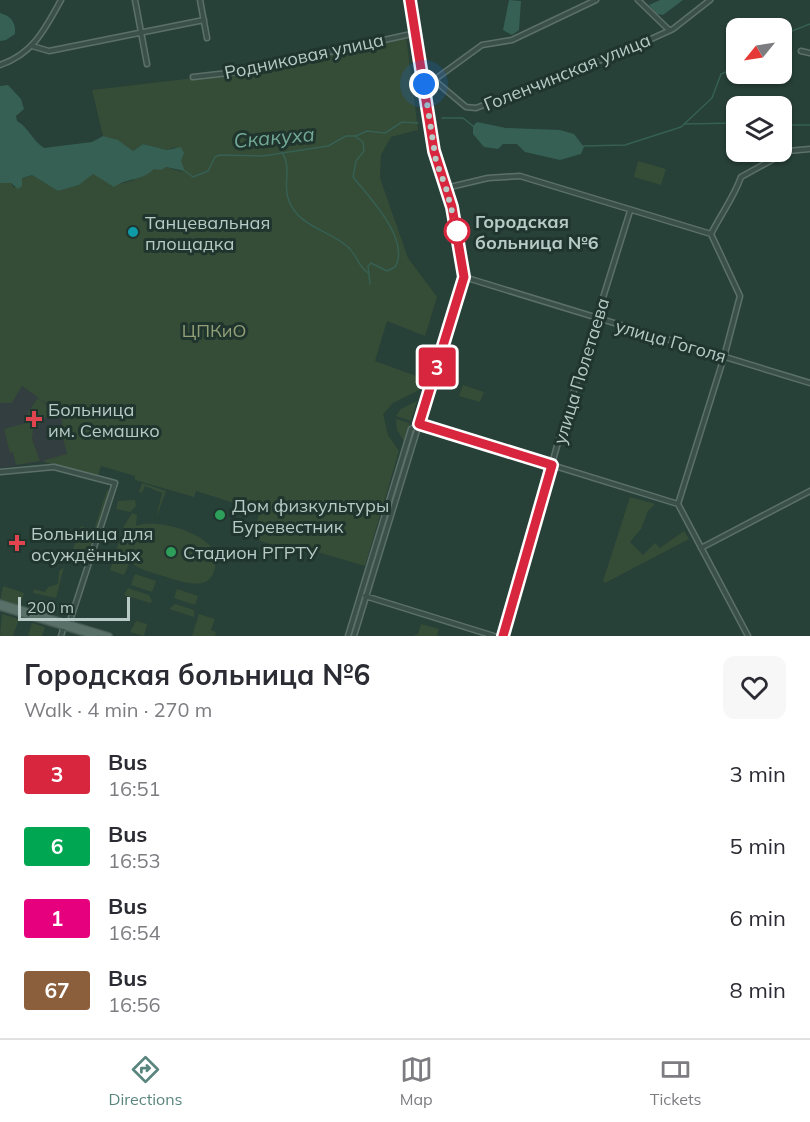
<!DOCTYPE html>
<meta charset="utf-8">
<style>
body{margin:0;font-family:Mulish,sans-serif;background:#f7f7f7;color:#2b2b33;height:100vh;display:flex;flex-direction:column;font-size:22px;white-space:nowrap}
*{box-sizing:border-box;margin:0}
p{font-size:20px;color:#7c7c81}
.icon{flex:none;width:33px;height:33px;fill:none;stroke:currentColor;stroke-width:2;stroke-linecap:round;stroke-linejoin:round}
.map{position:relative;height:636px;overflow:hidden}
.drawer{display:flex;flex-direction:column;background:#fff;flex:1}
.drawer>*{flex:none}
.badge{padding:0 12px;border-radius:4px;font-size:21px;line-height:39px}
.needle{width:39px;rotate:240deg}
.buttons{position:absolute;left:726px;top:18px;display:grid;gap:12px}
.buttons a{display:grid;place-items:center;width:66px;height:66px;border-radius:12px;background:#fff;box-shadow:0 2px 4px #0004;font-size:30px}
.scale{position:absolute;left:18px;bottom:15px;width:112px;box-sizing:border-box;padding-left:6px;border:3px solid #b7cac5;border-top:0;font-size:16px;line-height:21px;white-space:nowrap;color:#b7cac5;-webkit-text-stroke:4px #20352e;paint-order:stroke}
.you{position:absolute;width:30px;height:30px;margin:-15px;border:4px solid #fff;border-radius:50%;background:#1a73e8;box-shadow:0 0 0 9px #1a73e833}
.map>.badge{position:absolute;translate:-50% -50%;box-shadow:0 0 0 3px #fff}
.round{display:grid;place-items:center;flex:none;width:63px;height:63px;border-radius:12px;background:#f7f7f7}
.headline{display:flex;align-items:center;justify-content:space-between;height:102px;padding:0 24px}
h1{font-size:28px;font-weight:700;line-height:45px}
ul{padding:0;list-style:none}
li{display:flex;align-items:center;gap:18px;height:72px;padding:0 24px}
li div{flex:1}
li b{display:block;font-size:22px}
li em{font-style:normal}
li .badge{min-width:66px;font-weight:700;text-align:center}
.tab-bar{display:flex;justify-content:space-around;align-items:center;height:84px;border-top:2px solid #e1e1e2;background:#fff;font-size:16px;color:#7c7c81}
.tab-bar a{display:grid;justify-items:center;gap:3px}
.tab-bar .on{color:#59857e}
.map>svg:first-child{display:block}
.medical{fill:#333e41}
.green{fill:#354c36}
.water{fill:#366053}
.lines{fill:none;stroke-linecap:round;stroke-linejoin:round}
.stream{stroke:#366053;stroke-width:1.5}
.minor-casing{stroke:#5c706a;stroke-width:7}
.major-casing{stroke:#475c55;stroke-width:8}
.minor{stroke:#3b5049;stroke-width:4}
.major{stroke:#597069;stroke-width:5}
.line-casing{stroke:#fff;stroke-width:14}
.line{stroke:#d7263d;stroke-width:9}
.walk{stroke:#b7cac5;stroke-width:6;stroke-dasharray:0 10.8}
.stop-dot{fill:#fff;stroke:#d7263d;stroke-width:3}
.culture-dot{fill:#0f9aa8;stroke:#20352e;stroke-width:2}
.health-dot{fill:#e0444e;stroke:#20352e;stroke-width:2}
.leisure-dot{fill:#2e9e5b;stroke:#20352e;stroke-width:2}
.labels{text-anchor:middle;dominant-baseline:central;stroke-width:6;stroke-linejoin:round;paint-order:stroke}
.street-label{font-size:18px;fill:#b7cac5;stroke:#20352e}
.stop-label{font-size:18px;font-weight:bold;fill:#b7cac5;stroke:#20352e;text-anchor:start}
.poi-label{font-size:18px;fill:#b7cac5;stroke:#20352e;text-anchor:start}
.park-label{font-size:18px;fill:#929f77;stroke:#20352e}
.water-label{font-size:20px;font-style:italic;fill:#72a896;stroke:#20352e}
</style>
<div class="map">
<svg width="810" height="636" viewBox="0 0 810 636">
<rect width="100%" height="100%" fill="#274038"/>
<path class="medical" d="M 0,372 L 52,406 L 74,424 L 90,452 L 54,464 L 41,462 L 0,468 Z"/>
<path class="green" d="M 406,36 L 418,130 L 391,137 L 381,155 L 380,178 L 408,258 L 437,297 L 425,336 L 387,321 L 375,361 L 422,378 L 419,390 L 393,403 L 383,414 L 388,435 L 399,451 L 365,566 L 307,549 L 304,555 L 252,538 L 260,511 L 196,491 L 194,497 L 135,480 L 135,476 L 101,466 L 98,476 L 44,462 L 45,460 L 67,454 L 61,429 L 63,428 L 61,414 L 22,386 L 12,403 L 0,403 L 0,183 L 11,183 L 14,188 L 22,178 L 32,175 L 58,191 L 79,185 L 91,174 C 99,175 102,180 109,183 C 118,188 147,176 154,169 L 166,167 L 182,172 L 175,147 L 167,150 L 143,144 L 133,151 C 123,148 115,140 103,136 L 92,90 L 237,73 Z
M 638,161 L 666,169 L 661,185 L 634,177 Z
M 463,385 L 484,392 L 480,402 L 459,396 Z
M 38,398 L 53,410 L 33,430 L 32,439 L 40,461 L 16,465 L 13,452 L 10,453 L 4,429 L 30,422 L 28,412 Z
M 417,401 L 411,421 L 396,416 L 401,409 Z
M 396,419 L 410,423 L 404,441 L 397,430 Z
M 142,483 L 166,491 L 156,519 L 162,493 L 145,486 L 142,493 L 139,492 Z
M 107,490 L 111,491 L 97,529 L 95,527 Z
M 630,497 L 655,504 L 648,511 L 641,529 L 630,542 L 643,555 L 655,543 L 660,548 L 684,531 L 689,539 L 605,583 L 603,581 Z
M 135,500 L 136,506 L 130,512 L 116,509 L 118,501 Z
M 132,513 L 137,515 L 136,526 C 156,517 209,533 216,555 C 217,595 189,584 163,576 C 151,572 138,570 130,561 L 124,575 L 110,570 L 124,526 Z
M 81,526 L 97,534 L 87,550 L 91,551 L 88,561 L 71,555 Z
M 64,567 L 56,598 L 33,593 L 34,589 L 45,592 L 48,587 L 58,584 L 59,571 Z
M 135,574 L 156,581 L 152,592 L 131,585 Z
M 3,586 L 24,593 L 20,607 L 0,601 Z
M 128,588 L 149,595 L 152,601 L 150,603 L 124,595 Z
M 177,589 L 198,596 L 195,605 L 174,598 Z
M 175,604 L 194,610 L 194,617 L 169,609 Z
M 2,614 L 19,619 L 13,636 L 0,636 Z
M 199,614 L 215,619 L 211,630 L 216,632 L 215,636 L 192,636 Z
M 136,621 L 147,624 L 144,636 L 130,632 Z
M 32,623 L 45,627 L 42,636 L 28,636 Z
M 421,624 L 439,629 L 437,636 L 412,636 L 418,634 Z"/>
<path class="water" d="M 509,0 L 521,1 L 519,30 L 512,35 L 503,30 Z
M 660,0 L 683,0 L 663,15 L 657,14 L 649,5 Z
M 0,13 C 11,16 16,22 15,34 L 6,40 L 0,41 Z
M 8,85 L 21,99 L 24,109 L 16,116 L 17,121 C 29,128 32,140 44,148 L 92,142 L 103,136 L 118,140 L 133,151 L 143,144 L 167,150 L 181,147 L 184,153 L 181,161 L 185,171 L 166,167 L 161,170 L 154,169 C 143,181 126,178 114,187 L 93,174 L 79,185 L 58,191 L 32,175 L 22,178 L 22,186 L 18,189 L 11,183 L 0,183 L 0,86 Z
M 477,122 L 506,128 L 560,130 L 574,134 L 584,147 L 581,154 L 560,160 L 525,152 L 517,144 L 503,144 L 498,149 L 484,147 L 473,134 L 473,126 Z"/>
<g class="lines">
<path class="stream" d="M 782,35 L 810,24
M 442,118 L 463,118 L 473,126
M 684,124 L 736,123
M 782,125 L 810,125
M 356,137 L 363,142 L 364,151 L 356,161 L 353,177 C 369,197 411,240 395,267 L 387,271 L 371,263 L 368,266 L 370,284
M 583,146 L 625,145 L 681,127 L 712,98 L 721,74 L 736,68
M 282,152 C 292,168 283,182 288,198 C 296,226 329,230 348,247 C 357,255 358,266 368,273
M 185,171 L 193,177 L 208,171 L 215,157 L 220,155 L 263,156 L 328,146 L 346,136 L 356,136 L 367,131 L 385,133 L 402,122 L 418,123"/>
<defs>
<path id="minor" d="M 135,0 L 147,64
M 200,0 L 207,38
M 638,0 L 669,30
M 32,46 L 49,51 L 204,20
M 801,51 L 810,53
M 0,65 C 33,54 45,29 61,0
M 193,77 L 237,72 L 416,33
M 434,80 L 482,45 L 512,40 L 596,0
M 424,82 L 434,80 L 466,107 L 476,108 L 627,50 L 673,29 L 710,0
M 446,188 L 488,178 L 520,176 L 711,234
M 711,234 C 721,214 734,197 741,177 L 788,151 L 810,149
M 464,277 L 810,383
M 419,424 L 678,504 L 748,636
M 0,472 L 54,467 L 115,483 L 69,624
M 678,504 L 724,357 L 740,296 L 711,234
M 701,548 L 810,491
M 365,596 L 494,636
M 61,636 L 64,626
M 348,636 L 411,429 L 418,424
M 354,636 L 464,277 L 452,207 L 434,151 L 410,0
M 503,636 L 559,439 L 630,211"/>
<path id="major" d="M 0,603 L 109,636
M 0,607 L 95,636"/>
</defs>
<use href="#minor" class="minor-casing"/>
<use href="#major" class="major-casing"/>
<use href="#minor" class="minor"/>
<use href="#major" class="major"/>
</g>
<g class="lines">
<defs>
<path id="line" d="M 410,0 L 434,151 L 452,207 L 464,277 L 419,424 L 552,465 L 503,636"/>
</defs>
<use href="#line" class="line-casing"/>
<use href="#line" class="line"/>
<path class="walk" d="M 424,84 L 436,161 L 446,188 L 457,231"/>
</g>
<circle class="stop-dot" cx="457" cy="231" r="12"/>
<circle class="culture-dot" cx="133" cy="232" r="6"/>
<g class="health-dot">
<path d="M31 410h6v6h6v6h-6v6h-6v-6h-6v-6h6z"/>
<path d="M14 534h6v6h6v6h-6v6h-6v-6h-6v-6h6z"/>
</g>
<g class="leisure-dot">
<circle cx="220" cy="515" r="6"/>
<circle cx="171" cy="552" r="6"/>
</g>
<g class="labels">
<g class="street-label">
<text transform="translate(304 56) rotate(-12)">Родниковая улица</text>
<text transform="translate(567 72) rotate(-22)">Голенчинская улица</text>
<text transform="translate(671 341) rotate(16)">улица Гоголя</text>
<text transform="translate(581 371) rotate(-73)">улица Полетаева</text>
</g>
<g class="stop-label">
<text x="475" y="221">Городская<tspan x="475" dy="21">больница №6</tspan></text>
</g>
<g class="poi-label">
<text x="145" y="222">Танцевальная<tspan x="145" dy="21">площадка</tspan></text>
<text x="48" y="409">Больница<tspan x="48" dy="21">им. Семашко</tspan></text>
<text x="232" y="505">Дом физкультуры<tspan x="232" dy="21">Буревестник</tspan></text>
<text x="31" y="533">Больница для<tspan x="31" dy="21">осуждённых</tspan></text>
<text x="183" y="552">Стадион РГРТУ</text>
</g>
<g class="park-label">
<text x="214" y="330">ЦПКиО</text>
</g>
<g class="water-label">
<text transform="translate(274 137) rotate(-5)">Скакуха</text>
</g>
</g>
</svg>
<div class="buttons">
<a><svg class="needle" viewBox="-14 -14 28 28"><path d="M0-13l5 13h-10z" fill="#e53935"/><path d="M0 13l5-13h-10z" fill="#7c7c81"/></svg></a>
<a><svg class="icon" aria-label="layers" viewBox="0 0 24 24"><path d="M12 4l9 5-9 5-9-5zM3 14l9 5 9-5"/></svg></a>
</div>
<div class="scale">200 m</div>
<div class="you" style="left:424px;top:84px"></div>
<b class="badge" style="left:437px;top:367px;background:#d7263d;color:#fff">3</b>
</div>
<section class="drawer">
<div class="headline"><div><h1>Городская больница №6</h1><p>Walk · 4 min · 270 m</p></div><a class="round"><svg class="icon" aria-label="heart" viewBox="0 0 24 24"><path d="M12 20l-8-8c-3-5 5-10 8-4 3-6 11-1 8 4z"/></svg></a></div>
<ul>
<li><span class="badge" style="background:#d7263d;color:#fff">3</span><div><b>Bus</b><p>16:51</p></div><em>3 min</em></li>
<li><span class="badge" style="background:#00a651;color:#fff">6</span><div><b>Bus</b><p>16:53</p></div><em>5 min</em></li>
<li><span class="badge" style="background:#e6007e;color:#fff">1</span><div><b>Bus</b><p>16:54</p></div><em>6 min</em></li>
<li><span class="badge" style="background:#8b5e3c;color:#fff">67</span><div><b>Bus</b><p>16:56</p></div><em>8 min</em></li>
</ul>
</section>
<nav class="tab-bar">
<a class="on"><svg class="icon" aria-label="directions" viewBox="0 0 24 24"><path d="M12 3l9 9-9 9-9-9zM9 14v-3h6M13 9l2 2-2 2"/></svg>Directions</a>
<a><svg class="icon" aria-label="map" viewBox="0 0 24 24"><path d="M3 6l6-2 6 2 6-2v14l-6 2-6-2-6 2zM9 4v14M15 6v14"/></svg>Map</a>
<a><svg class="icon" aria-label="tickets" viewBox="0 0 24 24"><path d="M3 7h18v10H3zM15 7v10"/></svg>Tickets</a>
</nav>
